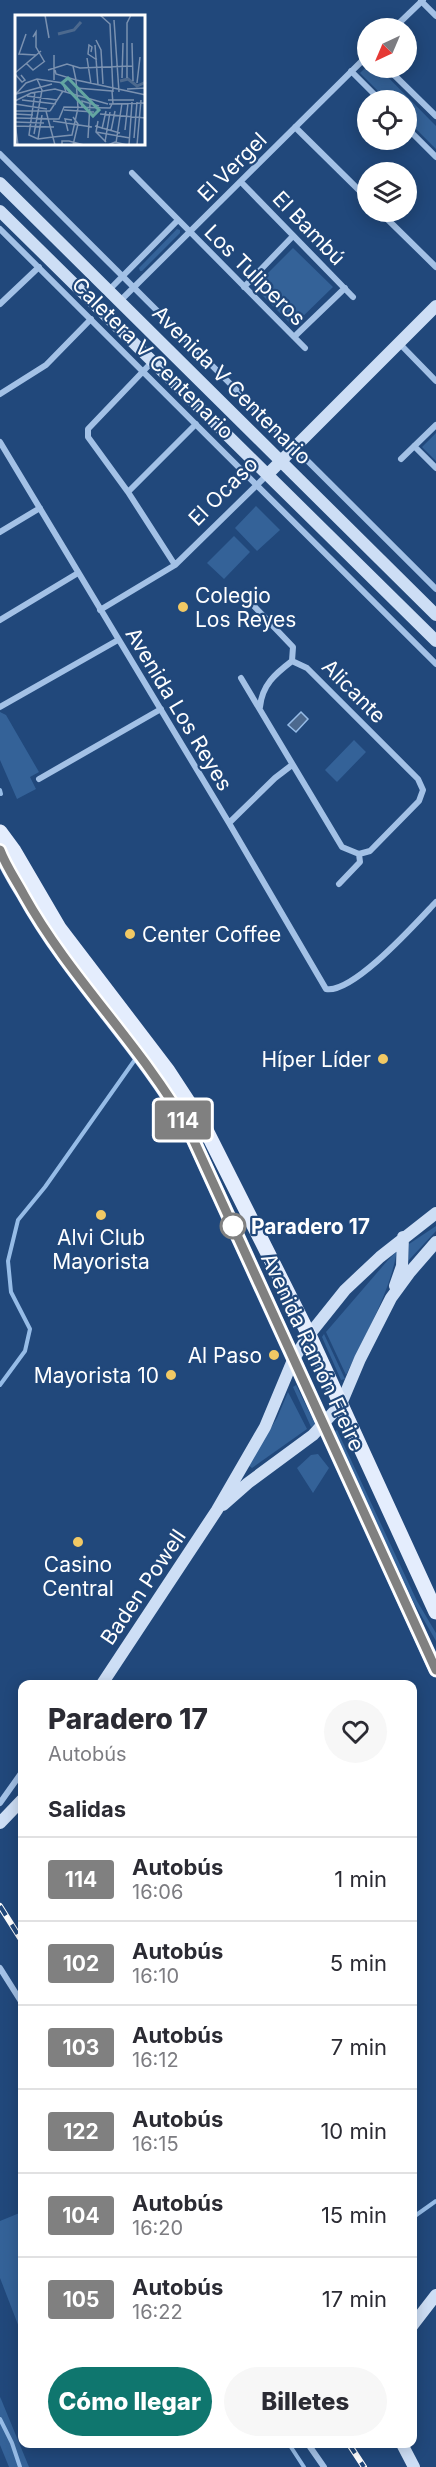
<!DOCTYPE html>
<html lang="es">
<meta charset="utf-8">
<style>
body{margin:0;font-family:Inter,sans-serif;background:#f7f7f7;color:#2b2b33;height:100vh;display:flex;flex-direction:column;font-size:22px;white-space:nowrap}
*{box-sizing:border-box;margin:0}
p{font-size:20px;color:#7c7c81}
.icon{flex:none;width:33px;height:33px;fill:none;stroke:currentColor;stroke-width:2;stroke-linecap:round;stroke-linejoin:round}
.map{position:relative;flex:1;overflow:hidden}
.drawer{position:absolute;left:18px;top:1680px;width:399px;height:768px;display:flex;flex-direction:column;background:#fff;border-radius:12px;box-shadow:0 3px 15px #0003}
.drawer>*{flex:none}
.badge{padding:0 12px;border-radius:4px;font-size:21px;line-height:39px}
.needle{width:39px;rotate:224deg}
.controls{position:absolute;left:357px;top:18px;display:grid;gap:12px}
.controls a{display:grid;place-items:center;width:60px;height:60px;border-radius:50%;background:#fff;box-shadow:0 3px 15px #0003;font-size:30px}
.map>.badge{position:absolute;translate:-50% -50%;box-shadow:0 0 0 3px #fff}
h2{padding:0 30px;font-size:22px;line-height:54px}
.round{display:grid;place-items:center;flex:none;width:63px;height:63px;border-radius:32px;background:#f7f7f7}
.summary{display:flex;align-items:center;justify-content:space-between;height:102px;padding:0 30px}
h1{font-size:28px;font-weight:800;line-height:45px}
.action{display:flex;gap:12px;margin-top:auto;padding:12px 30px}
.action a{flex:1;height:69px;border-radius:36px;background:#0f766e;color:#fff;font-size:24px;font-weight:800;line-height:69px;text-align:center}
.action a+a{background:#f7f7f7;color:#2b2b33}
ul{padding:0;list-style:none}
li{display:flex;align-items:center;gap:18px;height:84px;padding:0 30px;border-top:2px solid #e1e1e2}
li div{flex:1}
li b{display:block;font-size:22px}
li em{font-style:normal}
li .badge{min-width:66px;font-weight:700;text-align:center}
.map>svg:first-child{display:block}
.green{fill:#346298}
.water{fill:#4c698e;stroke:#96bce7;stroke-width:1.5}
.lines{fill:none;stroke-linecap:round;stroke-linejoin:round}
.stream{stroke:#96bce7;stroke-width:4}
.street{stroke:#a3c1e6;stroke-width:6}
.secondary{stroke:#cddef5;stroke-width:12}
.primary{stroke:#e4edfd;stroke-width:15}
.rail-casing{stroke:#fff;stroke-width:6}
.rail{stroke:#21487b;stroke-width:4;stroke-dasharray:11;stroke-linecap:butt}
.line-casing{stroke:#fff;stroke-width:14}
.line{stroke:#808080;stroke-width:9}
.poi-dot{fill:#f2c964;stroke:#21487b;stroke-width:2}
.stop-dot{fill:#fff;stroke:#808080;stroke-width:3}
.labels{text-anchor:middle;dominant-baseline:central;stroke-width:4.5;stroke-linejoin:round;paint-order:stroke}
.street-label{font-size:21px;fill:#fff;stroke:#21487b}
.poi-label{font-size:21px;fill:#fff;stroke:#21487b;text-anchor:end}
.stop-label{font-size:21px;font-weight:bold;fill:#fff;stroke:#21487b;text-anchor:start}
.inset-river{fill:none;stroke:#4c698e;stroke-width:3}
.inset-road{fill:none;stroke:#7a91b0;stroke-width:1.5}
.view{fill:#63a6a1;fill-opacity:0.15;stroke:#63a6a1;stroke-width:3}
.inset-edge{fill:none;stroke:#fff;stroke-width:3}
</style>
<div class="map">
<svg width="436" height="2467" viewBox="0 0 436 2467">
<rect width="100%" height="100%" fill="#21487b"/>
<path class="green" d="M 367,66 L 379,68 L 436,126 L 436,149 L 407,120 L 406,100 L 387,100 L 360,73 Z
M 177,229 L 180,230 L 180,233 L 142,271 L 140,271 L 139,268 Z
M 293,248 L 333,287 L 293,326 L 254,287 Z
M 436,433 L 436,461 L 422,447 Z
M 256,506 L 280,530 L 257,551 L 235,528 Z
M 234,536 L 250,552 L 224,579 L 207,563 Z
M 0,712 L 6,715 L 39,772 L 30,777 L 36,789 L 17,799 L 0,760 Z
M 354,740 L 366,752 L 337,782 L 325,770 Z
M 436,1226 L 436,1231 L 408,1261 L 409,1244 Z
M 397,1251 C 389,1296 365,1334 346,1375 L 326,1332 L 388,1260 Z
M 324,1334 L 345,1379 L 341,1380 L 322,1337 Z
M 296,1385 L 315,1424 L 311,1427 L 293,1387 Z
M 288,1392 L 307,1429 L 252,1468 L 248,1465 L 277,1418 Z
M 337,1430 L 417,1601 L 436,1633 L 436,1641 L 414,1603 L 334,1432 Z
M 318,1454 L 329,1468 L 313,1493 L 297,1468 L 311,1455 Z
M 22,2212 L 22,2335 L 0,2278 L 0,2221 Z
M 0,2397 L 1,2399 L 29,2467 L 9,2467 L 0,2445 Z"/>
<path class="water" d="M 301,712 L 308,719 L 296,732 L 288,725 Z"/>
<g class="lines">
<path class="stream" d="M 0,790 L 1,794
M 0,1385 L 25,1351 L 30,1329 L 11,1292 L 8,1261 L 18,1220 L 45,1187 L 134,1061
M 412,2218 L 436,2201
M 0,2419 L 12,2443 L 20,2467
M 289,2444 L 304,2467"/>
<path class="street" d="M 421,1 L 436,16
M 394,28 L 423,0
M 387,68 L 436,116
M 351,71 L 380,100
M 295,127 L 368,199
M 406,127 L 436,157
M 0,154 L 436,589
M 132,173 L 305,348
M 241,182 L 353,297
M 380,212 L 436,267
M 0,229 L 436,664
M 244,287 L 293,236
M 109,290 L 178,220
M 120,301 L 368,55
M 0,304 L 39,267
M 294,337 L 345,288
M 399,343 L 436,381
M 152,362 L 88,429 L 88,437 L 128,492 L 175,565
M 0,394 L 46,365 L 91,319
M 0,442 L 229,823 L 326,989 C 353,994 416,923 436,902
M 414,446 L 436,468
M 401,459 L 436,425
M 128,492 L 196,424
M 0,532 L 40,508
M 250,602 L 293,647 L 292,661
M 100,610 L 175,565 L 268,474
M 0,620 L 78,573
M 241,678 L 342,847 L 359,854 L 370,851 L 419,801 L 423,790 L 418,779 L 307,668 L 292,661
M 0,707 L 118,640
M 260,707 C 262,685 275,674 292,661
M 39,779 L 161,709
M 229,823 L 275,778 L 292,765
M 339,884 L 360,862 L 359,854
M 0,1803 L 22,1772
M 0,1968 L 22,2003
M 308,2444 L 324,2467"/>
<path class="secondary" d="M 0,183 L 436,615
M 0,211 L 436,641
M 268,474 L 436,306
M 395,1286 L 402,1266 L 403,1237
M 223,1505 L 248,1483 L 313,1435 L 341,1404 L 360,1359 L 391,1298 L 410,1272 L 436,1242
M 102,1684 L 217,1510 L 265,1427 L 293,1360 L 309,1335 L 345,1290 L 380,1257 L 436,1213
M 0,1823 L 22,1800
M 412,2326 L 436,2295
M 402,2444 L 414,2467"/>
<path class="primary" d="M 0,832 L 14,851 L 59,928 L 168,1071 L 204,1126 L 309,1335 L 436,1612
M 0,850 C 6,866 15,880 24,895 C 70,978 140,1045 188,1128 L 436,1670"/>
<defs>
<path id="rail" d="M 0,1906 L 22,1941
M 349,2444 L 364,2467"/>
</defs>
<use href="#rail" class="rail-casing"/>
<use href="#rail" class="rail"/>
</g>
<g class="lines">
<defs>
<path id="line" d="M 0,850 C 6,866 16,880 24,895 C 70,978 141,1045 188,1128 L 436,1670"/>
</defs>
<use href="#line" class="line-casing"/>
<use href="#line" class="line"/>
</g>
<g class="poi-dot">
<circle cx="183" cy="607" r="6"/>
<circle cx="130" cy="934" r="6"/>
<circle cx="383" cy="1059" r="6"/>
<circle cx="101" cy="1215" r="6"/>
<circle cx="274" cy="1355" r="6"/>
<circle cx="171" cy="1375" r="6"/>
<circle cx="78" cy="1542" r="6"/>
</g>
<circle class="stop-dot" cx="233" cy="1226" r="12"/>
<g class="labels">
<g class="street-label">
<text transform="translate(232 167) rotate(-45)">El Vergel</text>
<text transform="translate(309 228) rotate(46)">El Bambú</text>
<text transform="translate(255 275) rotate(45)">Los Tuliperos</text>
<text transform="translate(153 358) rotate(45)">Caletera V Centenario</text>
<text transform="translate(232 385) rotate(45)">Avenida V Centenario</text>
<text transform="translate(223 491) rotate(-45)">El Ocaso</text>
<text transform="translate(354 691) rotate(45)">Alicante</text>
<text transform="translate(179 709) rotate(59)">Avenida Los Reyes</text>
<text transform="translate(313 1352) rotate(65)">Avenida Ramón Freire</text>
<text transform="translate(143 1587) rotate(-56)">Baden Powell</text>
</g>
<g class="poi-label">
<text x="195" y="595" text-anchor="start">Colegio<tspan x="195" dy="24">Los Reyes</tspan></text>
<text x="142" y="934" text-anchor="start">Center Coffee</text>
<text x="371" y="1059">Híper Líder</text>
<text x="101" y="1237" text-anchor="middle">Alvi Club<tspan x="101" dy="24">Mayorista</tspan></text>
<text x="262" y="1355">Al Paso</text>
<text x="159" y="1375">Mayorista 10</text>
<text x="78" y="1564" text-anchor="middle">Casino<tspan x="78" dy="24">Central</tspan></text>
</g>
<g class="stop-label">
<text x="251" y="1226">Paradero 17</text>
</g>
</g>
<g transform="translate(15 15)">
<rect width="130" height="130" fill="#21487b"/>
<path class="inset-river" d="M 43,19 L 59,15 L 66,7M 105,66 L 113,64 L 122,71 L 131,67"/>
<path class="inset-road" d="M 30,0 L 34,23M 85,0 L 95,9 L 98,77M 99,5 L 104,77M 11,19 L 4,39 L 21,40M 18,22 L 21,17 L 21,32 L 29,46M 81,25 L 86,35 L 88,69M 117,28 L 118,66M 80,30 L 83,70M 76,37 L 77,32 L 74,30 L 73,39 L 82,45M 72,43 L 76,69M 11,48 L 18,55 L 30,46M 33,55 L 52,49 L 65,53 L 117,51M 40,55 L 41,59 L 61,65 L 58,51M 0,58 L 26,36M 0,59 L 7,67 L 10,65 L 6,60M 107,63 L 108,28M 112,63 L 112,8 L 116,0M 39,65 L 39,40M 122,68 L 125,42M 61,73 L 97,76 L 98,89M 112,74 L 131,73M 20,77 L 14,120 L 23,124 L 38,122M 1,79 L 37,69M 0,80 L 11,68 L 22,64 L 48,68 L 51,77M 12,81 L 42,85M 7,85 L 41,89M 93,85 L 119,85M 0,86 L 16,78 L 40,74 L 93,89M 0,89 L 32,94M 94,89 L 131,88M 67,92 L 67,86 L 84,91M 63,93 L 61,65 L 131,80M 49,95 L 79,97M 0,96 L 35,96M 31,96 L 40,130M 35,96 L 48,76M 0,99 L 18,100M 85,99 L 131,103M 58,102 L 63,109 L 58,130M 0,103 L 44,104 L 49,92 L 95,93 L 97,89M 38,106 L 77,112M 83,106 L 81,117 L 91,127M 0,107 L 29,108M 0,108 L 3,130M 0,111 L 39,112M 80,111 L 105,118M 87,114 L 91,96M 110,115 L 113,88M 53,116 L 50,104 L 57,105M 96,116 L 100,96M 81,117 L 115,123M 19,119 L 27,75 L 22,64M 38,122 L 57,120 L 63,93M 73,123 L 75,89M 119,123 L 122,87M 23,124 L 27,100M 90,127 L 95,97M 101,128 L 107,88M 47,130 L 47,126 L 54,126 L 69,130M 93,130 L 100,127 L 112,130M 114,130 L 117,87M 122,130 L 126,85"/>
<path class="view" d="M 53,63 L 84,95 L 78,101 L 47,68 Z"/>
<rect width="130" height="130" class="inset-edge"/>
</g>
</svg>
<div class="controls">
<a><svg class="needle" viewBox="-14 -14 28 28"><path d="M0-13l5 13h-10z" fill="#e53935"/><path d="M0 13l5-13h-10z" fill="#7c7c81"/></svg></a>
<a><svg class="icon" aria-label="locate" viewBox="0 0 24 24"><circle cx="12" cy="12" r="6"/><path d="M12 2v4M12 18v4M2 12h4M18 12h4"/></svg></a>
<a><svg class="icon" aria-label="layers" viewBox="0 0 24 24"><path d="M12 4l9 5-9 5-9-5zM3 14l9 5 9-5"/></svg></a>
</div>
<b class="badge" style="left:183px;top:1120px;background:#808080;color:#fff">114</b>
<section class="drawer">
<div class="summary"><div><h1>Paradero 17</h1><p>Autobús</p></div><a class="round"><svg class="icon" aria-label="heart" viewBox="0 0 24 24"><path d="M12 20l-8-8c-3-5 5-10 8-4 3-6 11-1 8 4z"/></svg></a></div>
<h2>Salidas</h2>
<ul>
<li><span class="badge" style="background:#808080;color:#fff">114</span><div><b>Autobús</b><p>16:06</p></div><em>1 min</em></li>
<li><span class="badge" style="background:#808080;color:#fff">102</span><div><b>Autobús</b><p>16:10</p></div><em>5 min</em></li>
<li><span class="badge" style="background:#808080;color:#fff">103</span><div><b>Autobús</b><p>16:12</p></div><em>7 min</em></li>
<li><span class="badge" style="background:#808080;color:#fff">122</span><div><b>Autobús</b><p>16:15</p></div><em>10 min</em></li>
<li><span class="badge" style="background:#808080;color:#fff">104</span><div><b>Autobús</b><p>16:20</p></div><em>15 min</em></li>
<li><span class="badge" style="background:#808080;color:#fff">105</span><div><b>Autobús</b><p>16:22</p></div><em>17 min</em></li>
</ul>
<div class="action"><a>Cómo llegar</a><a>Billetes</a></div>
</section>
</div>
